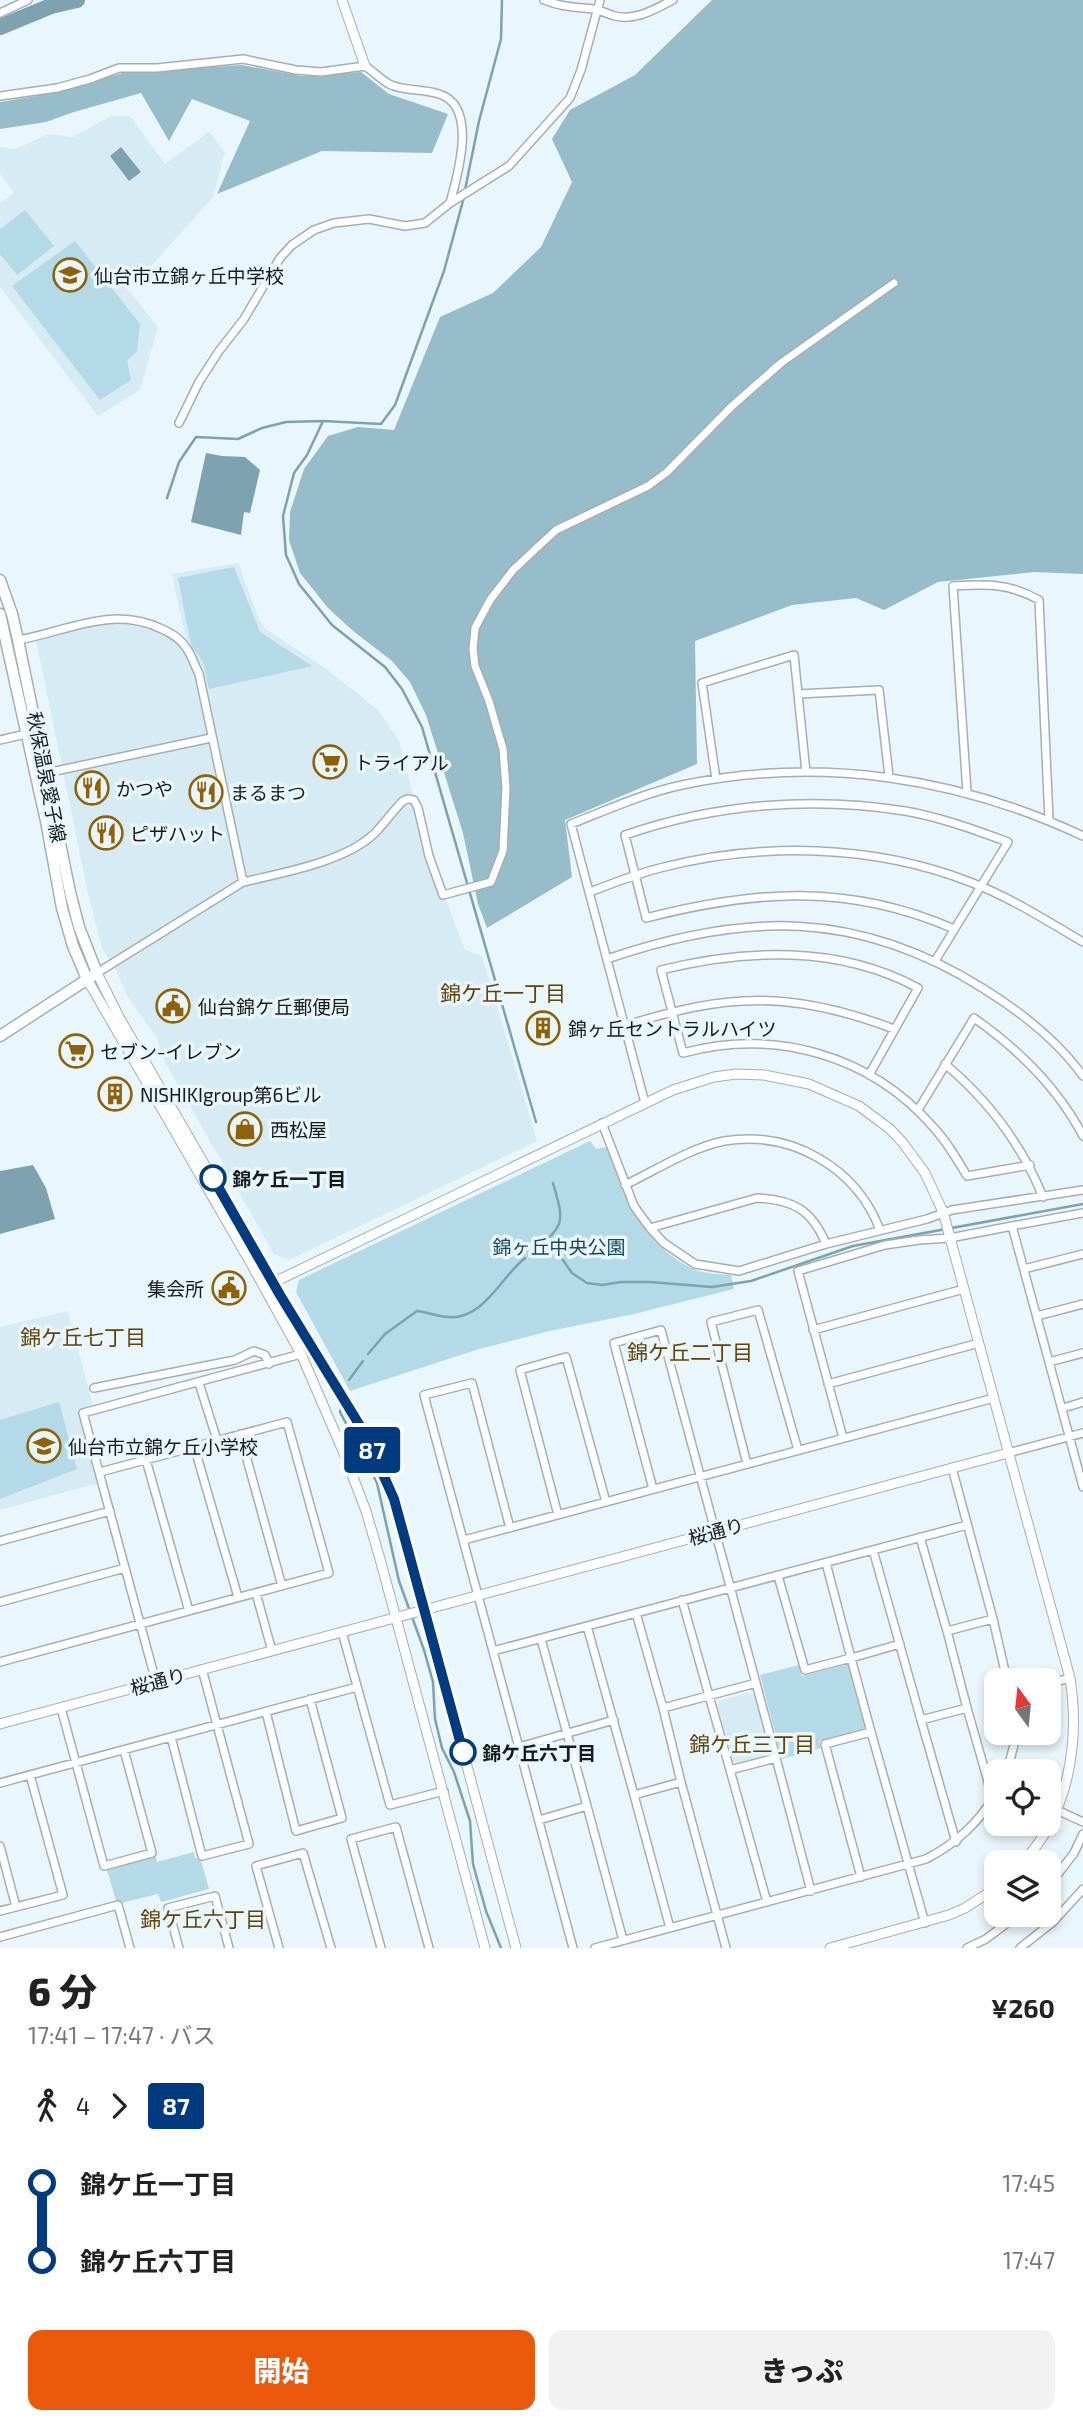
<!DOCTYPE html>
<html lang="ja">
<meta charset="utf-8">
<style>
body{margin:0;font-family:"Exo 2","Noto Sans JP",sans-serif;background:#f2f2f2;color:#222;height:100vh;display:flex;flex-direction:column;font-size:26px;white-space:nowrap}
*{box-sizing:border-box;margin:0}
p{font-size:23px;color:#767676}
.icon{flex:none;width:38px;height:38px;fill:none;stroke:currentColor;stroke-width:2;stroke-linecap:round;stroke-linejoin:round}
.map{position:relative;height:1948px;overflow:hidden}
.sheet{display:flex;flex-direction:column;background:#fff;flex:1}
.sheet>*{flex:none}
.badge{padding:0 14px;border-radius:5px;font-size:24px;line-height:46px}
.needle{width:46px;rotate:345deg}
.buttons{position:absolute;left:984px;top:1668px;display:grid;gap:14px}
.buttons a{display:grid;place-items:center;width:77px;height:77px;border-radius:14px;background:#fff;box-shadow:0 4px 10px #0003;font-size:35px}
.map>.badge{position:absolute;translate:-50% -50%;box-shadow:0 0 0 4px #fff}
.legs{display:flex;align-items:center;gap:10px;height:77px;padding:0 28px;font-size:23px}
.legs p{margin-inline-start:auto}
.head{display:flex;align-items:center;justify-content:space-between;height:119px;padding:0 28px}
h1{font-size:38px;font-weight:800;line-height:52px}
.primary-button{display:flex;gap:14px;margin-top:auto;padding:14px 28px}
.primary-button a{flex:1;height:80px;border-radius:14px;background:#ea580c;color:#fff;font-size:28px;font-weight:800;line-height:80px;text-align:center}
.primary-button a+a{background:#f2f2f2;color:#222}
ul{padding:0 28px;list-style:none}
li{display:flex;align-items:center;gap:24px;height:77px;font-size:26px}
li i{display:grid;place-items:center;width:10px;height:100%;margin:0 9px;background:currentColor}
li i::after{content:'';width:18px;height:18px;margin:-9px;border:5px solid;border-radius:50%;background:#fff}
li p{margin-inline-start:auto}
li:first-child i{background:linear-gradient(#0000 50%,currentColor 0)}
li:last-child i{background:linear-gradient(currentColor 50%,#0000 0)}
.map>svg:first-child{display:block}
.built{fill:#d6ebf3}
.green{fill:#b4d9e7}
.forest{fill:#97bcca}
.water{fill:#7ea2af}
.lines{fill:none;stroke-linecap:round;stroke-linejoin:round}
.stream{stroke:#7ea2af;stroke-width:2.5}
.river{stroke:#7ea2af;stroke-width:16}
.minor-casing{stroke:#a3afb4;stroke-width:10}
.tertiary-casing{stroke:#a3afb4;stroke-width:11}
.secondary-casing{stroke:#a3afb4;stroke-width:13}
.minor{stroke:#fff;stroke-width:7}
.tertiary{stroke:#fff;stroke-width:9}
.secondary{stroke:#fff;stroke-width:10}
.line-1-casing{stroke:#fff;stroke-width:16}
.line-1{stroke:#003b80;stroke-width:10}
.stop-1-dot{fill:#fff;stroke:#003b80;stroke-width:3.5}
.labels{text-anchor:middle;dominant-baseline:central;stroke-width:7;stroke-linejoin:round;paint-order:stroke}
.poi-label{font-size:19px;fill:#161b1c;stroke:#e9f6fb;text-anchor:start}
.street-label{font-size:19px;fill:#161b1c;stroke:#e9f6fb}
.stop-label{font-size:19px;font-weight:bold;fill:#161b1c;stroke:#e9f6fb;text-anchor:start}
.park-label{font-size:19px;fill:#174959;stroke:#e9f6fb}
.neighbourhood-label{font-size:21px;fill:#614309;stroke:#e9f6fb}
</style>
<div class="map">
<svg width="1083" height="1948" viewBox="0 0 1083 1948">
<rect width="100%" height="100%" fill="#e9f6fb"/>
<path class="built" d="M 111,116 L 130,116 L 165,164 L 209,132 L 225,152 L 213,197 L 154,263 L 125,286 L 158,327 L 140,390 L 98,416 L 0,287 L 0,203 L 14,193 L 0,174 L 0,147 L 16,149 L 48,134 L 73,137 Z
M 238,563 L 259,619 L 266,629 L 325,668 L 378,710 L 399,741 L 429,856 L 465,950 L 482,956 L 537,1141 L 289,1260 L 274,1254 L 165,1062 L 157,1038 L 126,994 L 116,970 L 102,948 L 88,893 L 35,636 L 127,618 L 187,644 L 172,574 Z
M 68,1311 L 93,1405 L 79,1410 L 98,1483 L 0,1510 L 0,1327 Z
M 748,1693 L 755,1695 L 770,1748 L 768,1755 L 738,1763 L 733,1761 L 717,1705 L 719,1701 Z"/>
<path class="green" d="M 25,210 L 54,246 L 17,275 L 0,254 L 0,229 Z
M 75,241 L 140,324 L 137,351 L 127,361 L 131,380 L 100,400 L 12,286 Z
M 234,567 L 260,632 L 312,666 L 209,689 L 203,662 L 191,645 L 178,578 Z
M 590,1141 L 596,1149 L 607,1147 C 624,1195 644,1246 693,1269 C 704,1274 719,1274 731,1275 L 734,1289 L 634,1314 L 550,1331 L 479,1349 L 350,1391 L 296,1292 L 299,1280 Z
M 59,1402 L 77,1469 L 0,1499 L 0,1420 Z
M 849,1664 L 867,1724 L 863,1730 L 819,1741 L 821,1748 L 782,1759 L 760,1675 L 799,1665 L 802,1676 Z
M 194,1852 L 195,1858 L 200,1857 L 209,1889 L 161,1902 L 158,1894 L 117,1904 L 107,1870 L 156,1856 L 157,1862 Z"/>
<path class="forest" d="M 712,0 L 1083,0 L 1083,574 L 1034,572 L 938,582 L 884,610 L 856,598 L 792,605 L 695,641 L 697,764 L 565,820 L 572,877 L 487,928 L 478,904 L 463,833 L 426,715 L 410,682 L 392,661 L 352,630 L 328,608 L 300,573 L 289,540 L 290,512 L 304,469 L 328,436 L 358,427 L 394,430 L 440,317 L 493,293 L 541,247 L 572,182 L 552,139 L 570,110 L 635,75 Z
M 241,65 L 302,76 L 361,72 L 389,94 L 448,114 L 432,153 L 322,151 L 217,194 L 250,121 L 192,99 L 169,141 L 141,93 L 74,112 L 46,122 L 0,129 L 0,102 L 36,96 L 123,73 Z"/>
<path class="water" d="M 121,147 L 141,172 L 129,181 L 110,156 Z
M 206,453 L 222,456 L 245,457 L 260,470 L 250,513 L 244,512 L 241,535 L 191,522 Z
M 33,1165 L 46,1188 L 55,1219 L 0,1234 L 0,1171 Z"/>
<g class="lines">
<path class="stream" d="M 465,190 L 479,121 L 501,39 L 502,0
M 464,197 L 444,271 L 395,405 L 381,424 L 323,421 L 307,455 L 294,473 L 283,516 L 286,555 L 299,584 L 332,625 L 385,667 L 402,689 L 422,727 L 536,1122
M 167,498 L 179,462 L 196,437 L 238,439 L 262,428 L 286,422 L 323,421
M 548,1239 L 572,1273 L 587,1283 L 602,1285 L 621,1282 L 650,1282 L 712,1287 L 751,1281 L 853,1246 L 1083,1204
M 534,1251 C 566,1224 564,1222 553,1183
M 368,1354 L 385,1334 L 417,1311 C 428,1312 438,1317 449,1317 C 483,1320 502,1276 525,1258
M 349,1380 L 363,1361
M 341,1409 L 340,1412 L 377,1483 L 399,1581 L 424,1650 L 433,1682 L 435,1719 L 442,1748 L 454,1772 L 470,1821 L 473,1864 L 486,1911 L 501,1948"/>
<path class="river" d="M 0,27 L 51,6 L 77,0"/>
<defs>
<path id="minor" d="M 544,0 C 561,7 575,7 593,9 C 601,10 607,14 615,16 C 637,21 654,9 673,0
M 0,13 L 28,0
M 0,96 L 57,88 L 90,79 L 119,68 L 157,68 L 243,59 L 296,70 L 321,72 L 365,66 C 373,71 382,81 391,85 C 405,91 424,89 439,94 C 479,106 457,177 450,203
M 179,423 L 199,382 L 219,351 L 244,319 L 280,258 L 292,245 L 314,230 L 334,223 L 369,219 L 405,226 L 425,223 L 450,203 L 509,166 L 570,98 L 581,70 L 600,0
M 18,640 C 69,631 111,605 162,629 C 173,634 181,639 187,649 C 192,656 195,666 199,674 L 243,882 L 97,973
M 798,694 L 879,690 L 889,776
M 0,740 L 30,733
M 46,773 L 211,738
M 716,779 L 702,683 L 794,655 L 806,772
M 967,792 L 953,586 C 987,584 1009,583 1039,600 L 1049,820
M 243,882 C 282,873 345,862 375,833 C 381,827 399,804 403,801 C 408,798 409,799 414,800 L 418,808 L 429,856 L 443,895 L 491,882 L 503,851 L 506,788 L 503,749 L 489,701 L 475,666 L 473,649 L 475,628 L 490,600 L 513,570 L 556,530 L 648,486 L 667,472 L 731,407 L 781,363 L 894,283
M 590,892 C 613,883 636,874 660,868 C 761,842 873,844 970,882 C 1010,897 1047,921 1083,942
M 607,959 C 744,912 858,909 984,989 C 1021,1012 1057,1040 1083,1076
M 935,961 L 1008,842 C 975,830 940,817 905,811 C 812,796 715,804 625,835 L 646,918 C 755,890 849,883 954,929
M 624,1026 C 727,993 791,990 894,1029
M 945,1064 C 989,1101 1021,1143 1043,1197
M 869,1075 L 918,988 C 839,945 745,949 661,970 L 683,1053 C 775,1028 871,1055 934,1128 C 947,1142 957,1159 967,1176 L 1030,1165
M 645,1103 L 571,824 C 607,810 644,793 682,785 C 819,756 957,777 1083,836
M 918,1110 L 974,1018 C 1018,1049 1058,1088 1083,1136
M 602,1123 L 634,1206 L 650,1228 L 664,1243 L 695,1264 L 739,1271 L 826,1244 L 927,1219 L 952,1210 L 1083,1190
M 625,1185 C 656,1170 690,1148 724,1141 C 791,1130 856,1167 880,1230
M 1012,1226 L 1083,1213
M 650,1228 L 757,1198 C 794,1200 812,1210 826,1244
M 1024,1269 L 1083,1254
M 1037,1316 L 1083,1304
M 813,1330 L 964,1289
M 1049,1362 L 1083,1487
M 199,1383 L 217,1440
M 828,1384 L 979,1343
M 94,1388 L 235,1360 L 254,1351 L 265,1355 L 269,1364
M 1063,1408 L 1083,1402
M 240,1434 L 282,1586
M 843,1438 L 798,1271 L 885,1245 L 919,1240 L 950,1238 L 1012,1226 L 1049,1362 L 1083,1353
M 194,1446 L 238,1597
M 1008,1453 L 1083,1433
M 146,1460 L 189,1611
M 747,1464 L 711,1322 L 758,1310 L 798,1450
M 558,1515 L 520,1370 L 566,1357 L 606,1502
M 510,1528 L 472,1383 L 424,1395 L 573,1948
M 920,1537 L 947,1631 L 993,1619 L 952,1468
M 464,1540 L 994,1398
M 0,1541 L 110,1511
M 873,1550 L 921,1720
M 826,1563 L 851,1658 L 900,1644
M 778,1576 L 805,1670 L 851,1658 L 871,1732
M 256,1593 L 272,1651
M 682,1600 L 730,1770
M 0,1602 L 125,1568
M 636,1613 L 663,1708 L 756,1683 L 661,1330 L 614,1343 L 653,1489
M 993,1619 L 1007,1680
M 587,1626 L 634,1795
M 947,1631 L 967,1708
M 342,1632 L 390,1805 L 444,1791
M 541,1639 L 587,1806
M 493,1651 L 967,1525
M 0,1662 L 329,1573 L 287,1422 L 100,1472
M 156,1682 L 83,1413 L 301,1354
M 756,1683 L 776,1758
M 1048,1684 L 1070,1678
M 61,1708 L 104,1866 L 152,1853 L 124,1750
M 663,1708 L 681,1782
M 266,1712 L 296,1831 L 342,1818 L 310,1699
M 171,1737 L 202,1856 L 249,1844 L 202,1669
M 519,1747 L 614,1720
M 1007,1771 L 1014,1745 L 1014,1732
M 0,1783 L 357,1687
M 1057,1810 L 1083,1822
M 539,1820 L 587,1806 L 623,1940
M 956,1842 L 921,1720 L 967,1708 L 993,1799
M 0,1846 L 16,1907
M 861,1877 L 825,1744 L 871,1732 L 925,1923
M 1048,1887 L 1074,1853 L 1083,1834
M 767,1902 L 730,1770 L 776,1758 L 811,1891
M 0,1911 L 63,1895 L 30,1775
M 670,1928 L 634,1795 L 681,1782 L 726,1948
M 0,1937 L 118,1905 L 130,1948
M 179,1948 L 168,1908 L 215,1896 L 229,1948
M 279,1948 L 256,1866 L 303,1853 L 331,1948
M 381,1948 L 351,1839 L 396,1827 L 429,1948
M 595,1948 L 926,1859 C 957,1843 978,1823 996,1794
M 967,1948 L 986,1939 L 1019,1914
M 1020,1948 L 1053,1922 L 1083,1889"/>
<path id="tertiary" d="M 342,0 L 365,66
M 97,973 L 119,1017 L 280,1295 L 365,1434 L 395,1499 L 516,1948
M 87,979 L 253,1267 L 301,1354 L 343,1451 L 366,1511 L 380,1559 L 485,1948
M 264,1287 L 673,1090 L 714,1077 L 736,1074 L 764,1075 L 809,1084 L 859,1106 L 890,1129 L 903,1143 L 925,1173 L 943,1212 L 1070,1678 C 1080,1742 1069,1813 1023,1862
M 0,1724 L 1008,1453
M 830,1948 L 949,1915 L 965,1908 L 996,1888"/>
<path id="secondary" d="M 0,580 L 12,614 L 18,640 L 70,892 L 79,927 L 97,973 L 0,1036
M 0,614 L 46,821 L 62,908 L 73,946 L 87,979"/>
</defs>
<use href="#minor" class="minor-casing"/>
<use href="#tertiary" class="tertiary-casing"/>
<use href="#secondary" class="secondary-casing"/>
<use href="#minor" class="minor"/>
<use href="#tertiary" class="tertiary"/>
<use href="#secondary" class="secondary"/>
</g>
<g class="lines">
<defs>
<path id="line-1" d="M 213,1178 L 280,1295 L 365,1434 L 394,1499 L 463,1752"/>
</defs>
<use href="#line-1" class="line-1-casing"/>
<use href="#line-1" class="line-1"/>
</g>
<defs>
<symbol id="school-ring" viewBox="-11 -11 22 22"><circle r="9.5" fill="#e9f6fb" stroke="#8e6208" stroke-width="1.5"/><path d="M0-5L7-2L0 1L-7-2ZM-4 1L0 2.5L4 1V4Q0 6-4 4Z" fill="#8e6208"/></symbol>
<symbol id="supermarket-ring" viewBox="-11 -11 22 22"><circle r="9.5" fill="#e9f6fb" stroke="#8e6208" stroke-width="1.5"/><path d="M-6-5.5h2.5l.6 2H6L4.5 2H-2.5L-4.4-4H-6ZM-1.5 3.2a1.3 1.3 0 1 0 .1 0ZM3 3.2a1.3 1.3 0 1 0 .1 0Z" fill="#8e6208"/></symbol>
<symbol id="restaurant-ring" viewBox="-11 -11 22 22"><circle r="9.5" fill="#e9f6fb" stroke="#8e6208" stroke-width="1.5"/><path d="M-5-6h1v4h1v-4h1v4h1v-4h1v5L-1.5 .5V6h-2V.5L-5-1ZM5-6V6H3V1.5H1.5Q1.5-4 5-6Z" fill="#8e6208"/></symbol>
<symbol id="civic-ring" viewBox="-11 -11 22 22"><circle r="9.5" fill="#e9f6fb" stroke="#8e6208" stroke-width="1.5"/><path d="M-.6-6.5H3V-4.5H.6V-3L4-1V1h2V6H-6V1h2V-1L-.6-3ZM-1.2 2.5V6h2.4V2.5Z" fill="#8e6208"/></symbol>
<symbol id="building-ring" viewBox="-11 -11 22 22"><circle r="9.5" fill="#e9f6fb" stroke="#8e6208" stroke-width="1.5"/><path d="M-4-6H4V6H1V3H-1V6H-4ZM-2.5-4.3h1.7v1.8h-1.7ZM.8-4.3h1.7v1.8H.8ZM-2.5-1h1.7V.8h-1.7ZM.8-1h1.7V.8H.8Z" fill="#8e6208"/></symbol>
<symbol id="shop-ring" viewBox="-11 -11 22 22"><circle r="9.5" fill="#e9f6fb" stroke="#8e6208" stroke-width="1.5"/><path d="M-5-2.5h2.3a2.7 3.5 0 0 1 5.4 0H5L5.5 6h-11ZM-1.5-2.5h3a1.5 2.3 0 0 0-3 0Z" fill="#8e6208"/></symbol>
</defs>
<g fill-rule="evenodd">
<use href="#school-ring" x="51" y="256" width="38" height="38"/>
<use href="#supermarket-ring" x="311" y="743" width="38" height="38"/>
<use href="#restaurant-ring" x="73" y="769" width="38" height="38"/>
<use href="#restaurant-ring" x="187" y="773" width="38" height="38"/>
<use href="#restaurant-ring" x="87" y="814" width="38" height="38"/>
<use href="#civic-ring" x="154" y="987" width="38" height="38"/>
<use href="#building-ring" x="524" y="1009" width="38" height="38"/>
<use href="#supermarket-ring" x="57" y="1032" width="38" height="38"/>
<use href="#building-ring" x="96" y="1075" width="38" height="38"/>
<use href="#shop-ring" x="226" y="1110" width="38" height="38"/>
<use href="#civic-ring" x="210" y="1269" width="38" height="38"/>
<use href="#school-ring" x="25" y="1427" width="38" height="38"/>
</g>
<g class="stop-1-dot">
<circle cx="213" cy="1178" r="12"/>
<circle cx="463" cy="1752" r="12"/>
</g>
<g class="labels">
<g class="poi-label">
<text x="94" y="275">仙台市立錦ヶ丘中学校</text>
<text x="354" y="762">トライアル</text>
<text x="116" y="788">かつや</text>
<text x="230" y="792">まるまつ</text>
<text x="130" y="833">ピザハット</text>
<text x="198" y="1006">仙台錦ケ丘郵便局</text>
<text x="568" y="1028">錦ヶ丘セントラルハイツ</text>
<text x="100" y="1051">セブン-イレブン</text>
<text x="140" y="1094">NISHIKIgroup第6ビル</text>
<text x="270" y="1129">西松屋</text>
<text x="204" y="1288" text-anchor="end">集会所</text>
<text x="68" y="1446">仙台市立錦ケ丘小学校</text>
</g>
<g class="street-label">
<text transform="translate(47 777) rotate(79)">秋保温泉愛子線</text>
<text transform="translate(716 1531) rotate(-15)">桜通り</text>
<text transform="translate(158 1681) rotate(-15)">桜通り</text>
</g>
<g class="stop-label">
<text x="232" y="1178">錦ケ丘一丁目</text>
<text x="482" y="1752">錦ケ丘六丁目</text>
</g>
<g class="park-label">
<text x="559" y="1246">錦ヶ丘中央公園</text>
</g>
<g class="neighbourhood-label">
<text x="503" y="992">錦ケ丘一丁目</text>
<text x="83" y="1336">錦ケ丘七丁目</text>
<text x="690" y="1351">錦ケ丘二丁目</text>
<text x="752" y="1743">錦ケ丘三丁目</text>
<text x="203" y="1918">錦ケ丘六丁目</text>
</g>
</g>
</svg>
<div class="buttons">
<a><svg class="needle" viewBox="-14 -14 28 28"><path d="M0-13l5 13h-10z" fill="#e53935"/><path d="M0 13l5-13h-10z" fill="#767676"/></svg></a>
<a><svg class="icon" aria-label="locate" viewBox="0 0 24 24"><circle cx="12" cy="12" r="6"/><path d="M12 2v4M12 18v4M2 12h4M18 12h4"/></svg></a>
<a><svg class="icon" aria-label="layers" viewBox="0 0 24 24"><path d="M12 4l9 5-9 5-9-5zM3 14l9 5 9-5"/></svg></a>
</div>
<b class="badge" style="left:372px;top:1450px;background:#003b80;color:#fff">87</b>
</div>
<section class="sheet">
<div class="head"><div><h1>6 分</h1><p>17:41 – 17:47 · バス</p></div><b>¥260</b></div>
<div class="legs"><svg class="icon" aria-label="walk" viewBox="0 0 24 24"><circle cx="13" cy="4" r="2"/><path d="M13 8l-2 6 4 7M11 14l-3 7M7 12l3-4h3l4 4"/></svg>4<svg class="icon" aria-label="forward" viewBox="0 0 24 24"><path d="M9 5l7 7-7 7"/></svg><b class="badge" style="background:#003b80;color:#fff">87</b></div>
<ul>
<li><i style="color:#003b80"></i><b>錦ケ丘一丁目</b><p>17:45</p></li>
<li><i style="color:#003b80"></i><b>錦ケ丘六丁目</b><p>17:47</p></li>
</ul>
<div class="primary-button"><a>開始</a><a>きっぷ</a></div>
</section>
